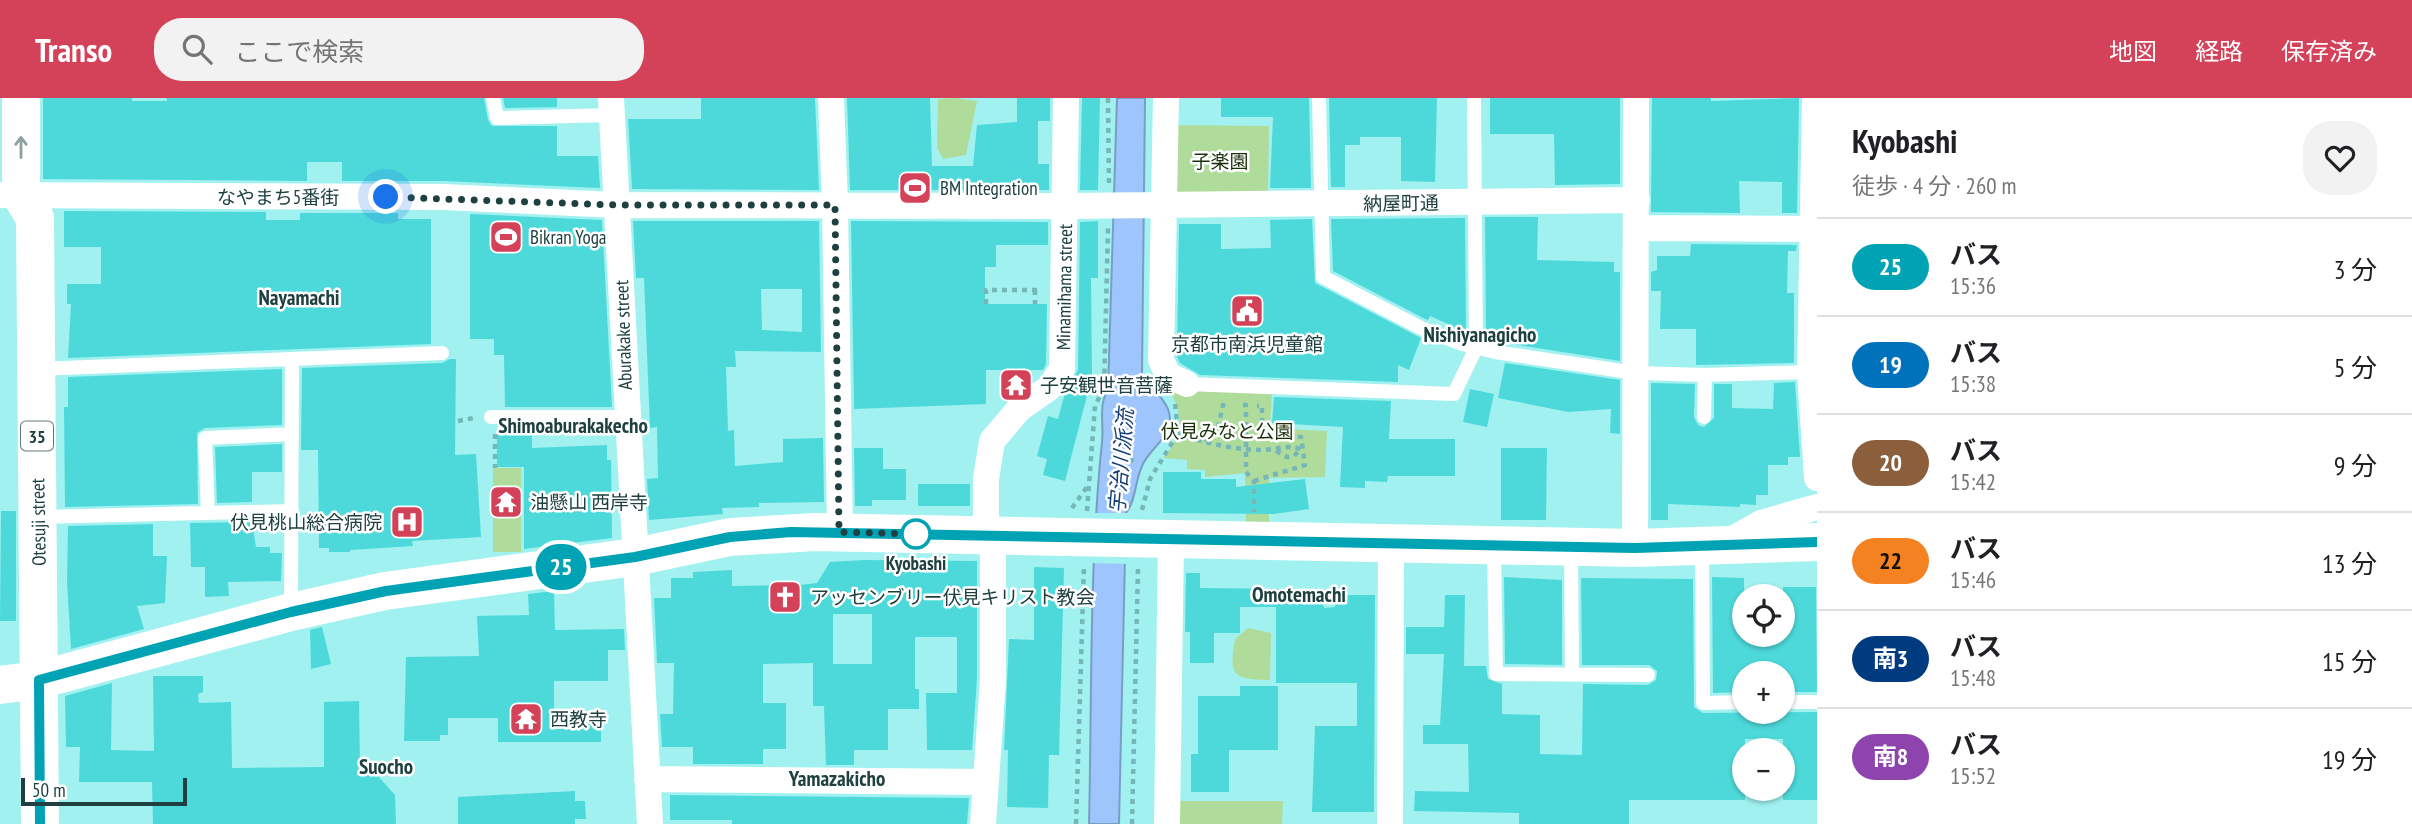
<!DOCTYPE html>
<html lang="ja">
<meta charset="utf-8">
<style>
body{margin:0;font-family:"PT Sans Narrow","Noto Sans JP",sans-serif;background:#f2f2f2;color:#202124;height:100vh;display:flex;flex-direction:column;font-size:26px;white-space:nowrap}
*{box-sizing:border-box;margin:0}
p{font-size:23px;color:#757577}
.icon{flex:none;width:38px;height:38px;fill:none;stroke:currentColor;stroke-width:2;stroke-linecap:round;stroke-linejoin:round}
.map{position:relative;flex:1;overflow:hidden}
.panel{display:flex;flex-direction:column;background:#fff;width:595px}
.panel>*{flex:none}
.badge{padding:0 14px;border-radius:23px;font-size:24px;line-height:46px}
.buttons{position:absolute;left:1732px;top:486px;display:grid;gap:14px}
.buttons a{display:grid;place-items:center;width:63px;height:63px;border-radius:50%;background:#fff;box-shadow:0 2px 5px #0004;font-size:35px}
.scale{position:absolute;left:21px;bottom:18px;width:166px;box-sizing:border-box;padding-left:7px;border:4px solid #1e4040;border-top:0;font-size:19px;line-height:24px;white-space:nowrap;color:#1e4040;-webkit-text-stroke:5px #fff;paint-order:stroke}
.you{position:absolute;width:35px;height:35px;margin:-18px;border:5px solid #fff;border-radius:50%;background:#1a73e8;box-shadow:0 0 0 10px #1a73e833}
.map>.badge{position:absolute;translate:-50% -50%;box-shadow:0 0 0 4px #fff}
.round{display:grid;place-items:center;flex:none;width:74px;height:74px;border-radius:28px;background:#f2f2f2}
.headline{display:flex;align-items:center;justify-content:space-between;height:119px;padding:0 35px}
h1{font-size:33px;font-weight:800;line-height:52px}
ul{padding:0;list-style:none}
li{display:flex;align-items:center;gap:21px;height:98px;padding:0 35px;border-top:2px solid #e0e0e0}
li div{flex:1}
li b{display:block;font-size:26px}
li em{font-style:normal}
li .badge{min-width:77px;font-weight:700;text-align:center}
header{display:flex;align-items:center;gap:42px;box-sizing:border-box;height:98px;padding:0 35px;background:#d34259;color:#fff}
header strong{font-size:33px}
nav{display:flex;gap:38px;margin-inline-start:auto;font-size:24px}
.search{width:490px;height:63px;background:#f2f2f2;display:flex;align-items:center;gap:18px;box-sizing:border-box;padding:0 24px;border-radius:28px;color:#757577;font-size:26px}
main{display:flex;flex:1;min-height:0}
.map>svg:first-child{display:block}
.green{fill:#b0dc9b}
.water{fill:#9ec6fc;stroke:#789ec4;stroke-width:2}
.pier{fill:#a1f1f1}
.building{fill:#4dd9da;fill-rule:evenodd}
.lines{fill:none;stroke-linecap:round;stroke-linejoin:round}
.path{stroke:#75b6b6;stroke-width:4.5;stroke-dasharray:5 5;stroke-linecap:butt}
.lane{stroke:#fff;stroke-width:14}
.street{stroke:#fff;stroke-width:26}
.secondary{stroke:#fff;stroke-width:38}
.primary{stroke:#fff;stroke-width:38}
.oneway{stroke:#8ea0a0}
.line-casing{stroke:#fff;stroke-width:16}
.line{stroke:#00a3b4;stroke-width:10}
.walk{stroke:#1e4040;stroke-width:7;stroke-dasharray:0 12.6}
.stop-dot{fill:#fff;stroke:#00a3b4;stroke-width:3.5}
.labels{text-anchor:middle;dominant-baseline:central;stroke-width:5;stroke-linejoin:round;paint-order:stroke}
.shield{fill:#fff;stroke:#627979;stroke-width:2}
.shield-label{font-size:18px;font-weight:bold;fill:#1e4040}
.park-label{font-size:19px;fill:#19320a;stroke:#fff}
.poi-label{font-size:19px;fill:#1e4040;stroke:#fff;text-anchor:start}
.street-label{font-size:19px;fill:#1e4040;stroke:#fff}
.stop-label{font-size:19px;font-weight:bold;fill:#1e4040;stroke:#fff}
.neighbourhood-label{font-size:21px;font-weight:bold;fill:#1e4040;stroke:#fff}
.water-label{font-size:21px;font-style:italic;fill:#134077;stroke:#fff}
</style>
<header>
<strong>Transo</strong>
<div class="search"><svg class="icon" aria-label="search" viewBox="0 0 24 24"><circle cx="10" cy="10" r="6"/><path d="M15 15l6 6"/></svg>ここで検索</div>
<nav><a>地図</a><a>経路</a><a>保存済み</a></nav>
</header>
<main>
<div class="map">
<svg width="1817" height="726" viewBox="0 0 1817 726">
<rect width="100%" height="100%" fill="#a1f1f1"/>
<path class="green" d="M 955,0 L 977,3 L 966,57 L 943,61 L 937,50 L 938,1 Z
M 1173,27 L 1269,28 L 1268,99 L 1185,99 L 1172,89 Z
M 1163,287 L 1272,291 L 1270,330 L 1327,333 L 1325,379 L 1269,380 L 1269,424 L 1246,424 L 1245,375 L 1205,379 L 1205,372 L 1187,371 L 1187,362 L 1163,360 C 1183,339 1186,308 1163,287 Z
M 493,370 L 521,370 L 521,454 L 493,454 Z
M 1248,530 L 1271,535 L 1270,582 C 1234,581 1228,579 1235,541 Z
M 1178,703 L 1283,703 L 1282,726 L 1178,726 Z"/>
<path class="water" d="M 1117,0 L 1145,0 L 1142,276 C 1155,295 1181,312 1165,337 C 1158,348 1147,356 1142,368 C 1135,383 1136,402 1126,415 L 1119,726 L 1089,726 C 1092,599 1089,470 1102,344 C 1104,328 1098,306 1108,292 Z"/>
<path class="pier" d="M 1093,415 L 1129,415 L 1128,466 L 1091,465 Z"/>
<path class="building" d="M 43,0 L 132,0 L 132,3 L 167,3 L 167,0 L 484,0 L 488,22 L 492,28 L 557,28 L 557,58 L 598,58 L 600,90 L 443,83 L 342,83 L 342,64 L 307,64 L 307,83 L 43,81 Z
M 503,0 L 557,0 L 557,9 L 505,10 Z
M 701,0 L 815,0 L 819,92 L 632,91 L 628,21 L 701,21 Z
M 847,0 L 930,0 L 932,68 L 973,68 L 977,27 L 1017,24 L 1017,0 L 1050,0 L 1050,23 L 1038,23 L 1038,66 L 1049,66 L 1049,92 L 850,92 Z
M 1082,0 L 1100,0 L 1098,92 L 1080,92 Z
M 1221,0 L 1309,0 L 1311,90 L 1270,90 L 1273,19 L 1221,19 Z
M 1329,0 L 1437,0 L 1435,84 L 1401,83 L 1401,39 L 1360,39 L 1360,47 L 1345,47 L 1345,89 L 1331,89 Z
M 1490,0 L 1620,0 L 1620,86 L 1555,87 L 1554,36 L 1490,36 Z
M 1652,0 L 1711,0 L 1711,3 L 1799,0 L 1797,115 L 1782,115 L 1782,84 L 1739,83 L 1740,115 L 1651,114 Z
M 64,113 L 266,114 L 266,122 L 300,122 L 300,115 L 398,115 L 398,121 L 431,121 L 431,246 L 68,260 L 71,206 L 67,206 L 67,186 L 101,186 L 101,149 L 64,149 Z
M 470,116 L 602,122 L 612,309 L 505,309 L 504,257 L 494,257 L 494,241 L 470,241 Z
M 1485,119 L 1538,119 L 1537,162 L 1614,164 L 1614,174 L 1620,174 L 1620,263 L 1486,242 Z
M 1465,120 L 1466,234 L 1430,218 L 1428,222 L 1425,221 L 1333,173 L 1331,121 Z
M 1312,121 L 1315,185 L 1421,240 L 1409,272 L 1398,267 L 1398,284 L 1200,277 L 1180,265 L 1177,259 L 1179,126 L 1221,126 L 1221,151 L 1271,150 L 1270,122 Z
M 633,123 L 819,123 L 821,254 L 735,253 L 736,269 L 726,269 L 728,333 L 734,332 L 735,368 L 783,364 L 783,341 L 823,340 L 824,404 L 759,405 L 759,409 L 722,410 L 723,416 L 649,422 L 647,381 L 658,380 L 657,329 L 650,330 L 644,180 L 636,180 ZM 761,191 L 802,191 L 802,234 L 762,232 Z
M 851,123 L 1048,124 L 1048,147 L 996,147 L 996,169 L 985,169 L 985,206 L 1047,206 L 1046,266 L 1043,272 L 986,272 L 986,306 L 854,311 Z
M 1098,123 L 1098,180 L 1091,180 L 1092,278 L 1065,383 L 1043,377 L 1047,361 L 1037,358 L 1048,318 L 1058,321 L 1065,295 L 1078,272 L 1080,124 Z
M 1691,146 L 1797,147 L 1796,153 L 1788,153 L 1787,195 L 1794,195 L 1794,265 L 1696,267 L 1696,231 L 1660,231 L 1661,193 L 1651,193 L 1651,174 L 1657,172 L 1657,158 L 1690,158 Z
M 450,261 L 456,261 L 455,357 L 476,356 L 481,439 L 412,443 L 413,448 L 350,452 L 350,454 L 329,454 L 329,450 L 319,450 L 318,352 L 301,352 L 302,270 L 442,265 Z
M 1505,265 L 1620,282 L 1620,336 L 1610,335 L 1611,311 L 1568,314 L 1498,300 Z
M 282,271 L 282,327 L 205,330 L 197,335 L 198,406 L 65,409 L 64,309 L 68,309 L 68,279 Z
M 1795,284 L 1800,359 L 1788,359 L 1788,367 L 1768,367 L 1768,397 L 1756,397 L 1756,407 L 1740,406 L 1740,409 L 1668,406 L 1668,422 L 1651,422 L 1651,285 L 1695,286 L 1694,319 L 1698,327 L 1704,329 L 1714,320 L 1714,286 L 1732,286 L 1732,310 L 1773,311 L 1774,285 Z
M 1470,291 L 1494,296 L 1487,329 L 1463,324 Z
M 1274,299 L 1391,303 L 1389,341 L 1455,341 L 1455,378 L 1388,378 L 1387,384 L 1365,383 L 1365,390 L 1340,389 L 1343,329 L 1272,325 Z
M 505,329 L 532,329 L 532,350 L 607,347 L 607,362 L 611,362 L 612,440 L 524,451 L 524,369 L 497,369 L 497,333 L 505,333 Z
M 282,346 L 282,374 L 252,374 L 252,404 L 217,405 L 215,349 Z
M 854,350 L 883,350 L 883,371 L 906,371 L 906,402 L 872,402 L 872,408 L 855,408 Z
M 1501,350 L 1547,350 L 1546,422 L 1501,422 Z
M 1163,374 L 1201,374 L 1201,381 L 1236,381 L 1236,389 L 1305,381 L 1309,411 L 1274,416 L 1163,415 Z
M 918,386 L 970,386 L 970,408 L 918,408 Z
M 1,413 L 16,413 L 16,523 L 0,523 Z
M 252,424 L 256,449 L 270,449 L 270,455 L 282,455 L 281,483 L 228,484 L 229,498 L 205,499 L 205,469 L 191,469 L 190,425 Z
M 153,426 L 153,458 L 167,458 L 165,505 L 137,508 L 144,531 L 71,551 L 67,484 L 68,428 Z
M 864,462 L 977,463 L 977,581 L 972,652 L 927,652 L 926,595 L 957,595 L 957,539 L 915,539 L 915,591 L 919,591 L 919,611 L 888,611 L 888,652 L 854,652 L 854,667 L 826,667 L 824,608 L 813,608 L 813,565 L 763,566 L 763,605 L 786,605 L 786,651 L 763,651 L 763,666 L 693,666 L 693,649 L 662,649 L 660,616 L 673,616 L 674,565 L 657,565 L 654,500 L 671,500 L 671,480 L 693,480 L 693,474 L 732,472 L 732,488 L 800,487 L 817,485 L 830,464 ZM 833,516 L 872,516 L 872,566 L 833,566 Z
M 1034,469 L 1064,470 L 1059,657 L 1049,657 L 1048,710 L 1007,709 L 1008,652 L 1004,652 L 1009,541 L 1034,542 Z
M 1186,475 L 1200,475 L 1200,490 L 1300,491 L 1300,495 L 1321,495 L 1324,510 L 1335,509 L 1336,497 L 1375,497 L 1374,714 L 1312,714 L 1315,628 L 1357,628 L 1357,585 L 1276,585 L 1276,509 L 1240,509 L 1240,535 L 1214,535 L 1214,565 L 1190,565 L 1190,534 L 1185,534 Z
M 1504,479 L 1562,482 L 1562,567 L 1505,566 Z
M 1712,479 L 1744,480 L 1744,537 L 1783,537 L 1783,489 L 1816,489 L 1817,594 L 1783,594 L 1783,576 L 1743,576 L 1743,594 L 1713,595 Z
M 1581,480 L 1693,481 L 1694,609 L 1703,615 L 1817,614 L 1817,702 L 1783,702 L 1783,641 L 1745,641 L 1745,702 L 1629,702 L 1629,726 L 1519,726 L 1519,715 L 1414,713 L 1415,693 L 1469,694 L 1468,646 L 1423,646 L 1423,627 L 1440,627 L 1444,556 L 1406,556 L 1406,529 L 1444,529 L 1445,497 L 1465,497 L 1464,568 L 1486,568 L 1488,581 L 1502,586 L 1502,616 L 1540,617 L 1540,656 L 1582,657 L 1583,586 L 1648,587 L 1656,582 L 1657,573 L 1649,567 L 1582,567 Z
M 554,493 L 555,532 L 624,531 L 625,552 L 608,552 L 608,583 L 554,583 L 554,617 L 601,617 L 601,644 L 498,644 L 498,620 L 448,620 L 448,637 L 440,637 L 440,643 L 404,643 L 406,559 L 479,558 L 477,518 L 529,517 L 528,496 Z
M 322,529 L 331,566 L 311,571 L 310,532 Z
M 153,578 L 203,578 L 203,594 L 198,596 L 199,605 L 231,604 L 232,670 L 324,669 L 324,604 L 359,603 L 360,669 L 370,669 L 395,697 L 396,726 L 153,726 L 152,684 L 79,684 L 80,649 L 66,649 L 65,598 L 112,585 L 111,652 L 154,653 Z
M 1240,588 L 1278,588 L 1278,652 L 1229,652 L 1229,694 L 1191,694 L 1191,656 L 1198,656 L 1198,598 L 1240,598 Z
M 575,693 L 575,703 L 585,703 L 586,721 L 575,721 L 575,726 L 458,726 L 458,699 Z
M 670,697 L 969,700 L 967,726 L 732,726 L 732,722 L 670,722 Z"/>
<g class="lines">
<path class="path" d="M 1108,0 L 1109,87
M 1035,192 L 1035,206
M 986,206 L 986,192 L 1039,192
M 1243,307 L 1246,307 L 1246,374 L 1254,383 L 1254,414
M 458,323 L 474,320
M 1178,335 C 1201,345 1248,355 1273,351 C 1284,349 1289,348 1301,351 L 1294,358 L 1287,359 L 1273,351
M 495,336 L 495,370
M 1204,342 L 1217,334 L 1224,303
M 1129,361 L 1136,365
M 1125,376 L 1131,380
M 1254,383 L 1305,367 L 1301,339 L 1269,339 L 1262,329 L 1262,308 L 1257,308
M 1072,410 L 1089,386
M 1142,412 L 1150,381 L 1178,335 L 1175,305
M 1087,413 L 1095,308 L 1104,290 L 1108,130
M 1076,726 L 1084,467
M 1132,726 L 1138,470"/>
<path class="lane" d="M 493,0 L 497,20 L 611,17
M 1319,0 L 1323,179 L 1421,230 L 1462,246 L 1495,254 L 1636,275 L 1705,277 L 1810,274
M 38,271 L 442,255
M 1187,286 L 1454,296 L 1476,250 L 1474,0
M 491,319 L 627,319
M 1704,319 L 1705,277
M 208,415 L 205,340 L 292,336
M 39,419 L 292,413
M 1571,449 L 1572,577
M 1494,450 L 1496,576 L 1648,577
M 1702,450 L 1703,605 L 1745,604
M 291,512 L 292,261
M 1783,604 L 1817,604"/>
<path class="street" d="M 611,0 L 650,726
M 831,0 L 835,107 L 840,434
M 1166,0 L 1161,262 L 1168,277 L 1187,286
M 1815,0 L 1810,274 L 1817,380
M 0,97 L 442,99 L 618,107 L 1065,108 L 1637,102
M 1637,130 L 1817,131
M 1729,443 L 1761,425 L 1817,409
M 1635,450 L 1636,0
M 647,681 L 985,684
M 983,726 L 993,582 L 993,458 L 986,420 L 986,381 L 992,343 L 1019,311 L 1049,290 L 1062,271 L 1066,0
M 1167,726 L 1171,441
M 1390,726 L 1391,447"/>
<path class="secondary" d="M 0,587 L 39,582 L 291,514 L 385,493 L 635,459 L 730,439 L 815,434 L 1635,450 L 1817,444"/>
<path class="primary" d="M 21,0 L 21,97 L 35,120 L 40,726"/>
</g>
<defs><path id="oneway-shaft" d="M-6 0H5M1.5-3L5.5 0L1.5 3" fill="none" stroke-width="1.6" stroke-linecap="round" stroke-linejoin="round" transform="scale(1.75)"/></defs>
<use class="oneway" href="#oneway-shaft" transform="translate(21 49) rotate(-90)"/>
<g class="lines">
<defs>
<path id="line" d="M 40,726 L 39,582 L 291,514 L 386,493 L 635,459 L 730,439 L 791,434 L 1635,450 L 1817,444"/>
</defs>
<use href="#line" class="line-casing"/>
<use href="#line" class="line"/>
<path class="walk" d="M 386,99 L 618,107 L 835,107 L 839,434 L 916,436"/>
</g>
<defs>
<symbol id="stadium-square" viewBox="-11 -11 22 22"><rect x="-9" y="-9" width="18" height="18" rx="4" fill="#d34259" stroke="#fff"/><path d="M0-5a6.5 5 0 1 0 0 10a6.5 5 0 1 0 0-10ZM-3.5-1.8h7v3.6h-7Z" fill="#fff"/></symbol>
<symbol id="civic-square" viewBox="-11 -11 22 22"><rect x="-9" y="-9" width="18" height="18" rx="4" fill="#d34259" stroke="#fff"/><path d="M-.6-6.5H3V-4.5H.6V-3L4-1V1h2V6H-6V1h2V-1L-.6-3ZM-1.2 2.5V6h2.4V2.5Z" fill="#fff"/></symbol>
<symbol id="temple-square" viewBox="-11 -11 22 22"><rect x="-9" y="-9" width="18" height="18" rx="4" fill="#d34259" stroke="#fff"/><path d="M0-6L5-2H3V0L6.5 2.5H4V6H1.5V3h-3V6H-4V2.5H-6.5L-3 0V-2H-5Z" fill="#fff"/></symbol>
<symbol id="hospital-square" viewBox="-11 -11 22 22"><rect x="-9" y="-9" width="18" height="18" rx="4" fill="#d34259" stroke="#fff"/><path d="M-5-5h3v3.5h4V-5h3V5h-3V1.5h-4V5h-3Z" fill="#fff"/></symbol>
<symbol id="church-square" viewBox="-11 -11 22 22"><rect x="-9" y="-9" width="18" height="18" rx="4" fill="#d34259" stroke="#fff"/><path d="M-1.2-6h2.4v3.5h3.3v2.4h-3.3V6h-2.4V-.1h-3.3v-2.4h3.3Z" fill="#fff"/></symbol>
</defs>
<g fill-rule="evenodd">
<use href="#stadium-square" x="896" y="71" width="38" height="38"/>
<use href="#stadium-square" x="487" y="120" width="38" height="38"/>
<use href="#civic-square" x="1228" y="194" width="38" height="38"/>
<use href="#temple-square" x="997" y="268" width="38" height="38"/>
<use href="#temple-square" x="487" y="385" width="38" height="38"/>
<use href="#hospital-square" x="388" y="405" width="38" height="38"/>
<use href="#church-square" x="766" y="480" width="38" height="38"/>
<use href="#temple-square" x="507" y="602" width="38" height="38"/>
</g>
<circle class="stop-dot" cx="916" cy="436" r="14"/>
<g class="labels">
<rect class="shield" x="21" y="323.5" width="32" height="29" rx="5"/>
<g class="shield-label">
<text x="37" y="338">35</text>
</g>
<g class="park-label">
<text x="1220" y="63">子楽園</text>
<text x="1227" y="333">伏見みなと公園</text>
</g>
<g class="poi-label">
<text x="940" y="90">BM Integration</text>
<text x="530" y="139">Bikran Yoga</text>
<text x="1247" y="246" text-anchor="middle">京都市南浜児童館</text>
<text x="1040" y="287">子安観世音菩薩</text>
<text x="530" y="404">油懸山 西岸寺</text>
<text x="382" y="424" text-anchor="end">伏見桃山総合病院</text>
<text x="810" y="499">アッセンブリー伏見キリスト教会</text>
<text x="550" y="621">西教寺</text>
</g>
<g class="street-label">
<text x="278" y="99">なやまち5番街</text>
<text transform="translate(1401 105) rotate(-1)">納屋町通</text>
<text transform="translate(1064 189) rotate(-89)">Minamihama street</text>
<text transform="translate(623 237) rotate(-92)">Aburakake street</text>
<text transform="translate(38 424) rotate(-91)">Otesuji street</text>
</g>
<g class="stop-label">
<text x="916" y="465">Kyobashi</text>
</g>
<g class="neighbourhood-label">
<text x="299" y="199">Nayamachi</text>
<text x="1480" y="236">Nishiyanagicho</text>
<text x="573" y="327">Shimoaburakakecho</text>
<text x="1299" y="496">Omotemachi</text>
<text x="386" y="668">Suocho</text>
<text x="837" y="680">Yamazakicho</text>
</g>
<g class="water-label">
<text transform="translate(1121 363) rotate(-85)">宇治川派流</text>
</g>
</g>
</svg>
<div class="buttons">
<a><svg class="icon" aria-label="locate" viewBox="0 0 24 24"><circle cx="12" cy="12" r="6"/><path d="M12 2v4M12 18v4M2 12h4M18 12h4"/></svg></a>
<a>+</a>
<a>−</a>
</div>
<div class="scale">50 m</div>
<div class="you" style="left:386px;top:99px"></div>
<b class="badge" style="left:561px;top:469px;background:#00a3b4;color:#fff">25</b>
</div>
<section class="panel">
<div class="headline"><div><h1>Kyobashi</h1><p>徒歩 · 4 分 · 260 m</p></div><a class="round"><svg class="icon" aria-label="heart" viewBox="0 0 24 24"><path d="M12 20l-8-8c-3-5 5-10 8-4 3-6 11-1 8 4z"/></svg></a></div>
<ul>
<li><span class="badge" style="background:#00a3b4;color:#fff">25</span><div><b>バス</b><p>15:36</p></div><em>3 分</em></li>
<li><span class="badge" style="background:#0072bc;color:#fff">19</span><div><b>バス</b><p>15:38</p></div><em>5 分</em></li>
<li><span class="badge" style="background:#8b5e3c;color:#fff">20</span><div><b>バス</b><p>15:42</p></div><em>9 分</em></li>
<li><span class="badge" style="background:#f58220;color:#111">22</span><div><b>バス</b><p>15:46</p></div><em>13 分</em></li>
<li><span class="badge" style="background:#003b80;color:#fff">南3</span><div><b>バス</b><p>15:48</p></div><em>15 分</em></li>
<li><span class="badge" style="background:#8e44ad;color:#fff">南8</span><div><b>バス</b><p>15:52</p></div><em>19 分</em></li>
</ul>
</section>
</main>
